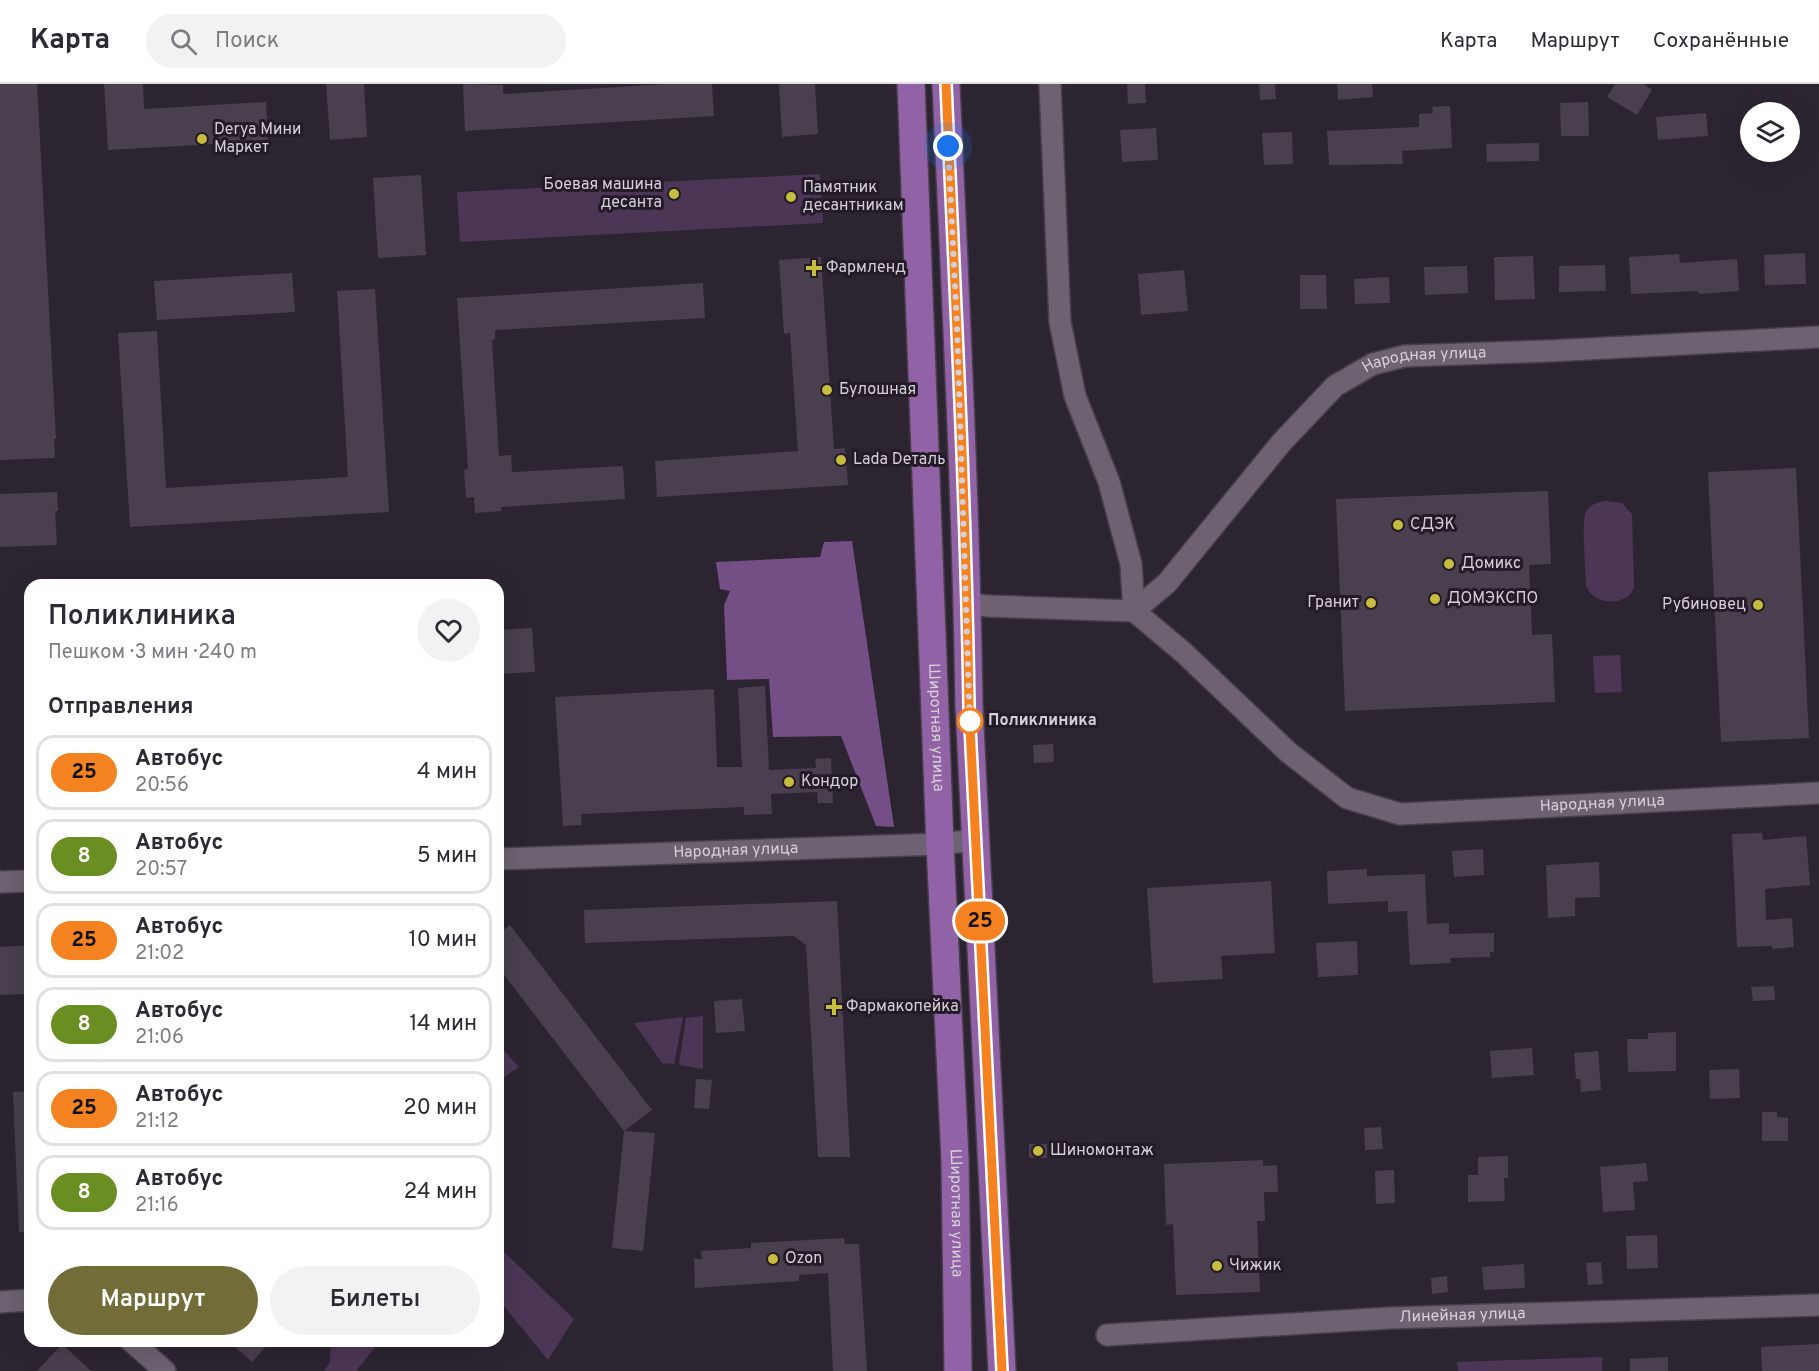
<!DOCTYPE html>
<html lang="ru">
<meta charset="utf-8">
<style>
body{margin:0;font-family:Overpass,sans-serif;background:#f2f2f3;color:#2b2b33;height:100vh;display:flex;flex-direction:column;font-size:22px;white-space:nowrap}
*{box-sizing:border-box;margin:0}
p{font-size:20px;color:#7c7c81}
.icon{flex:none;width:33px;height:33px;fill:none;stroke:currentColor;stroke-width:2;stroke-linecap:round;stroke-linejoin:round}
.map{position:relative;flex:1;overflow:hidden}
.details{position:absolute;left:24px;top:495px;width:480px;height:768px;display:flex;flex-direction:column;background:#fff;border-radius:18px;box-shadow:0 6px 24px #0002}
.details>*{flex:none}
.badge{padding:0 12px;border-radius:20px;font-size:21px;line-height:39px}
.fabs{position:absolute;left:1740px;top:18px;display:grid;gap:12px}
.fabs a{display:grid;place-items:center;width:60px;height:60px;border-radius:50%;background:#fff;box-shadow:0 6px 24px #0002;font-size:30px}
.you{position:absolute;width:30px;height:30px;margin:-15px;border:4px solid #fff;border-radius:50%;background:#1a73e8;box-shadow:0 0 0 9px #1a73e833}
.map>.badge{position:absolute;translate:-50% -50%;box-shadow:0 0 0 3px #fff}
h2{padding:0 24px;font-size:22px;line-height:54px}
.round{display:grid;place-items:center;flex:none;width:63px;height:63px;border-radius:32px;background:#f2f2f3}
.overview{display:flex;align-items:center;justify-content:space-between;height:102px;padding:0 24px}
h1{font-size:28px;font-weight:600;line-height:45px}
.button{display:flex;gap:12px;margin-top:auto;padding:12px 24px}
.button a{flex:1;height:69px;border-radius:36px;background:#716c38;color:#fff;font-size:24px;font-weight:600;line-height:69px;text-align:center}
.button a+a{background:#f2f2f3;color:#2b2b33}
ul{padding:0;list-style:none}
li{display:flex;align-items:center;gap:18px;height:75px;margin:0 12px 9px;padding:0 12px;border:3px solid #e1e1e2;border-radius:18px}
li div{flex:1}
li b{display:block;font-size:22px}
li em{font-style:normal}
li .badge{min-width:66px;font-weight:700;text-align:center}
header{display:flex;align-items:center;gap:36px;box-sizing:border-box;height:84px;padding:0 30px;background:#fff;border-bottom:2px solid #e1e1e2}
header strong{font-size:28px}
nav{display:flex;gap:33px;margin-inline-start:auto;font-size:21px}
.search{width:420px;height:54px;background:#f2f2f3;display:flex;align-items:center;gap:15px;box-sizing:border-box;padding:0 21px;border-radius:33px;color:#7c7c81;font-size:22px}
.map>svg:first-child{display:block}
.green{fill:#4c3656}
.forest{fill:#744f85}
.building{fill:#493f4e}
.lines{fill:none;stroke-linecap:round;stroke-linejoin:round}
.minor-casing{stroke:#483f4b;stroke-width:24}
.major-casing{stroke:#483f4b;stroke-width:30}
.minor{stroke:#6d6172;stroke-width:21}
.major{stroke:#9162a5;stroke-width:27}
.line-casing{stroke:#fff;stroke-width:14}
.line{stroke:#f58220;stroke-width:9}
.walk{stroke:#d5cfd8;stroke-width:6;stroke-dasharray:0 10.8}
.poi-dot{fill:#c6bc3d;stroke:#241a28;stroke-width:2}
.stop-dot{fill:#fff;stroke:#f58220;stroke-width:3}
.labels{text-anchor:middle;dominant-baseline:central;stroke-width:6;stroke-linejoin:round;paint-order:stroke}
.poi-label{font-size:16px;fill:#d5cfd8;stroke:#241a28;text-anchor:start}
.street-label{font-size:16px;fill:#d5cfd8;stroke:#241a28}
.stop-label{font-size:16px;font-weight:bold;fill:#d5cfd8;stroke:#241a28;text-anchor:start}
</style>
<header>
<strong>Карта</strong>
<div class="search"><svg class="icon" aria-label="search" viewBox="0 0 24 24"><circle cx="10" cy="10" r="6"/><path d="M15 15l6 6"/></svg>Поиск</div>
<nav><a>Карта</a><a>Маршрут</a><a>Сохранённые</a></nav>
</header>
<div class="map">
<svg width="1819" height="1287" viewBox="0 0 1819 1287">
<rect width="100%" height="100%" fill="#2d2432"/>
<path class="green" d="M 820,90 L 823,139 L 460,158 L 457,108 Z
M 1606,417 L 1622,419 L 1632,430 L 1634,503 C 1628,523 1594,522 1586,502 C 1586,489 1581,435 1586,427 C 1591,420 1598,418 1606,417 Z
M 1620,571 L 1622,608 L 1595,609 L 1593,572 Z
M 703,932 L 703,985 L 679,981 L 686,934 Z
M 683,933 L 674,980 L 662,979 L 634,939 Z
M 498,960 L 519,983 L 498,997 Z
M 498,1162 L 574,1235 L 548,1276 L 498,1215 Z
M 331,1257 L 380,1257 L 356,1287 L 324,1287 L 330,1278 Z
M 1602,1273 L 1602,1287 L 1458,1287 L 1457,1278 Z"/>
<path class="forest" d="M 852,457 L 894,743 L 876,742 L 841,652 L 773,653 L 769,595 L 727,596 L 724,521 L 730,507 L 720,505 L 716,478 L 820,473 L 824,458 Z"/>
<path class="building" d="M 0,0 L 37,0 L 56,355 L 54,355 L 55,374 L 0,376 Z
M 104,0 L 143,0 L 144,25 L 266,18 L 268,57 L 108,66 Z
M 326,0 L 364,0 L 367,53 L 330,56 Z
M 463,0 L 503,1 L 503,10 L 667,0 L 712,0 L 714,32 L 465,47 Z
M 779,0 L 815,0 L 818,50 L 782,53 Z
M 1127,0 L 1145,0 L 1146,19 L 1128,20 Z
M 1259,0 L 1275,0 L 1276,15 L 1260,16 Z
M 1337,0 L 1372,0 L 1373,13 L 1338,16 Z
M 1615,0 L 1644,0 L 1652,6 L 1637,31 L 1607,13 Z
M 1588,18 L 1589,52 L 1561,52 L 1560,19 Z
M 1450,22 L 1452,64 L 1402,67 L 1403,80 L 1329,81 L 1327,47 L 1419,43 L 1419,30 L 1433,29 L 1432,23 Z
M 1706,29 L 1708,52 L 1658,56 L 1656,33 Z
M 1156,44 L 1158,76 L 1122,78 L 1120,46 Z
M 1292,48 L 1293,80 L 1264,81 L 1262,49 Z
M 1539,59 L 1539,77 L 1487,78 L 1486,60 Z
M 421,91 L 426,171 L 378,174 L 373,94 Z
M 1805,169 L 1806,200 L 1765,201 L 1764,171 Z
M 1679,170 L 1680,179 L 1737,175 L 1739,207 L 1699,210 L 1698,207 L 1631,210 L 1629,173 Z
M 1533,172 L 1535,215 L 1495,216 L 1494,173 Z
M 821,173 L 834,365 L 845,364 L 848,401 L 657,413 L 655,377 L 798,367 L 790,249 L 784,250 L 779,176 Z
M 1605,181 L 1606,207 L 1559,208 L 1559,182 Z
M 1467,182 L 1468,209 L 1425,211 L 1424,183 Z
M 1184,186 L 1188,227 L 1141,231 L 1138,190 Z
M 292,189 L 295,228 L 157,236 L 154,197 Z
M 1300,191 L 1326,191 L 1327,225 L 1300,225 Z
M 1389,193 L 1390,219 L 1355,220 L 1354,195 Z
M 703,199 L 705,234 L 495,246 L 495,255 L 492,256 L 499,372 L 511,371 L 512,388 L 623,382 L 625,415 L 501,423 L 502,427 L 475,429 L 474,413 L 466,414 L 464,386 L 468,385 L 457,214 Z
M 375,205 L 389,428 L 130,443 L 118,249 L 157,247 L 166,404 L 348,393 L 337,207 Z
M 1796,384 L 1809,654 L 1721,658 L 1708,388 Z
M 1548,407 L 1551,480 L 1529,481 L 1532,551 L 1552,550 L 1555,618 L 1345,627 L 1336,415 Z
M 57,408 L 58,427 L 55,427 L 57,461 L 0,463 L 0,410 Z
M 532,544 L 535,588 L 498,590 L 498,546 Z
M 765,602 L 769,686 L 816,684 L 815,675 L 831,674 L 833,719 L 818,719 L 817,708 L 771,710 L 772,730 L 744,731 L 744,723 L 581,730 L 582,741 L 563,742 L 555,613 L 714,605 L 717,683 L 742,683 L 738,604 Z
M 1053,660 L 1054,678 L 1034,679 L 1033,661 Z
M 1762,749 L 1763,756 L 1806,752 L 1810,801 L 1765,805 L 1766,836 L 1792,834 L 1794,863 L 1773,865 L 1772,862 L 1737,863 L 1732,750 Z
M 1483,765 L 1484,791 L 1454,793 L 1452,767 Z
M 1599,778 L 1600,813 L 1575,814 L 1575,832 L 1548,834 L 1546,781 Z
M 1367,785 L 1367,792 L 1425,790 L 1427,840 L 1449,839 L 1449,850 L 1494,849 L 1494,868 L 1490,868 L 1490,873 L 1450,874 L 1451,879 L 1410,881 L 1407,827 L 1388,828 L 1388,817 L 1328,820 L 1327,787 Z
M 1271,797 L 1275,869 L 1221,872 L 1223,895 L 1153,899 L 1147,804 Z
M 837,817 L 850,1073 L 818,1073 L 806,861 L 794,852 L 585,859 L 584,826 Z
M 510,841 L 652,1026 L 624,1047 L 498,883 L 498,850 Z
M 1357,857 L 1358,891 L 1318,893 L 1316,859 Z
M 30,861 L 30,910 L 0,911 L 0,863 Z
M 1774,902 L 1775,916 L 1753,917 L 1751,903 Z
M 742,915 L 745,947 L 716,949 L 714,917 Z
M 1676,948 L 1676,987 L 1628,988 L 1627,955 L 1648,955 L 1648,949 Z
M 1532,964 L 1534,991 L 1492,994 L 1490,967 Z
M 1598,967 L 1601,1006 L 1581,1008 L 1580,995 L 1576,995 L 1574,969 Z
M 1739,985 L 1740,1014 L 1710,1015 L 1709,986 Z
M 696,995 L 712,996 L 709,1025 L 694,1024 Z
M 30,1007 L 30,1148 L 19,1148 L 13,1008 Z
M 1762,1028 L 1777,1028 L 1777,1033 L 1788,1034 L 1788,1057 L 1762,1057 Z
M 1381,1043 L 1383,1065 L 1365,1066 L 1364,1044 Z
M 624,1047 L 655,1049 L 643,1167 L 612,1164 Z
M 1029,1060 L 1047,1060 L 1047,1074 L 1029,1074 Z
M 1508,1072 L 1508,1094 L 1504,1094 L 1505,1117 L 1468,1118 L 1468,1091 L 1478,1091 L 1478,1073 Z
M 1263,1076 L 1263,1082 L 1277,1081 L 1278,1108 L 1264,1108 L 1265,1137 L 1257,1137 L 1260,1208 L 1176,1211 L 1173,1140 L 1166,1141 L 1164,1080 Z
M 1646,1079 L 1648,1097 L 1633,1098 L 1635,1126 L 1603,1128 L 1600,1083 Z
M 1394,1086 L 1395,1119 L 1376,1120 L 1375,1087 Z
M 1657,1151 L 1658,1184 L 1627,1185 L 1626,1152 Z
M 844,1154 L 845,1160 L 859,1160 L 867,1287 L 833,1287 L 828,1189 L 799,1191 L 799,1197 L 695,1204 L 694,1175 L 702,1175 L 701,1167 L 751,1164 L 751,1159 Z
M 1601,1178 L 1603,1200 L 1588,1201 L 1586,1179 Z
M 1524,1180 L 1525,1204 L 1484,1206 L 1482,1183 Z
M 1447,1192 L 1448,1208 L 1432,1210 L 1431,1194 Z
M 229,1257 L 271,1257 L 252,1278 Z
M 62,1260 L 91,1287 L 37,1287 Z
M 1819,1260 L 1819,1287 L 1762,1287 L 1761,1263 Z
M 1668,1273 L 1668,1287 L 1630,1287 L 1630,1275 Z"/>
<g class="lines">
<defs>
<g id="minor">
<path d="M 1050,0 L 1060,238 L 1075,312 L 1109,398 L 1131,480 L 1134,527"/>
<path id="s1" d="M 968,519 L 987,522 L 1134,527 L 1183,568 L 1288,668 L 1347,714 L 1400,730 L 1819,709"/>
<path id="s2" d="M 1134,527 L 1167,499 L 1281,359 L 1335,302 L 1373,280 L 1405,272 L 1549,267 L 1819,253"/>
<path id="s3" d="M 498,775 L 940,760 L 976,756"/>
<path d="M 0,798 L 30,797"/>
<path d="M 0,1218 L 30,1216"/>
<path id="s4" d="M 1107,1251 L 1390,1234 L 1819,1221"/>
<path d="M 131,1257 L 165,1287"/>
</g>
<g id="major">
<path id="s5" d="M 911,0 L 940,760 L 955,1075 L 958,1287"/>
<path d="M 946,0 C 955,207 966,415 969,622 L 1002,1287"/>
</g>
</defs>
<use href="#minor" class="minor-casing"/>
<use href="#major" class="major-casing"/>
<use href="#minor" class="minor"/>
<use href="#major" class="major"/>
</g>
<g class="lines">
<defs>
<path id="line" d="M 946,0 C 955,207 966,415 969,622 L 1002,1287"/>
</defs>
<use href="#line" class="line-casing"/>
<use href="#line" class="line"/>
<path class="walk" d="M 948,62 L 957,242 L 970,644 L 970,637"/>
</g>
<g class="poi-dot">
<circle cx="202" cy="55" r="6"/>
<circle cx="674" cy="110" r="6"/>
<circle cx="791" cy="113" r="6"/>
<path d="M811 175h6v6h6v6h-6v6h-6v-6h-6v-6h6z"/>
<circle cx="827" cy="306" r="6"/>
<circle cx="841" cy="376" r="6"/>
<circle cx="1398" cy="441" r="6"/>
<circle cx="1449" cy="480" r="6"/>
<circle cx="1435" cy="515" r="6"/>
<circle cx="1371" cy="519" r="6"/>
<circle cx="1758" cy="521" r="6"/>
<circle cx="789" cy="698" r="6"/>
<path d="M831 914h6v6h6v6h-6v6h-6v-6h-6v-6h6z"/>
<circle cx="1038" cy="1067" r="6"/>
<circle cx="773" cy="1175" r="6"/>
<circle cx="1217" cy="1182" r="6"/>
</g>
<circle class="stop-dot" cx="970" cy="637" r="12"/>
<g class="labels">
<g class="poi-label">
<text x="214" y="46">Derya Мини<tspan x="214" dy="18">Маркет</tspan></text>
<text x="662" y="101" text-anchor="end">Боевая машина<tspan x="662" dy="18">десанта</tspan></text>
<text x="803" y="104">Памятник<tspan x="803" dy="18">десантникам</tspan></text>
<text x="826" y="184">Фармленд</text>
<text x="839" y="306">Булошная</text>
<text x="853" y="376">Lada Dеталь</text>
<text x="1410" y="441">СДЭК</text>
<text x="1461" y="480">Домикс</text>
<text x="1447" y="515">ДОМЭКСПО</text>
<text x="1359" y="519" text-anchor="end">Гранит</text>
<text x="1746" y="521" text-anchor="end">Рубиновец</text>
<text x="801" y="698">Кондор</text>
<text x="846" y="923">Фармакопейка</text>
<text x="1050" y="1067">Шиномонтаж</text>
<text x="785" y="1175">Ozon</text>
<text x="1229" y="1182">Чижик</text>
</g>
<g class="street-label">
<text stroke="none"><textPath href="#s2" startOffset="398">Народная улица</textPath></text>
<text stroke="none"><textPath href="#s5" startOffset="644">Широтная улица</textPath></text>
<text stroke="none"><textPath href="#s1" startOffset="708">Народная улица</textPath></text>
<text stroke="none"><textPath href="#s3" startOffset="238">Народная улица</textPath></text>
<text stroke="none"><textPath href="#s5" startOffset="1130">Широтная улица</textPath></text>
<text stroke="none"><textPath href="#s4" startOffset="356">Линейная улица</textPath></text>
</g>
<g class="stop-label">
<text x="988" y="637">Поликлиника</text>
</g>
</g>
</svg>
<div class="fabs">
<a><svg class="icon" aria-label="layers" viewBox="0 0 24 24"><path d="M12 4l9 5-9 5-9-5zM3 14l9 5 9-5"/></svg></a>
</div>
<div class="you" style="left:948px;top:62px"></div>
<b class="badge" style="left:980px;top:837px;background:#f58220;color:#111">25</b>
<section class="details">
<div class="overview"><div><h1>Поликлиника</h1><p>Пешком · 3 мин · 240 m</p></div><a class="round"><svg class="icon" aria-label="heart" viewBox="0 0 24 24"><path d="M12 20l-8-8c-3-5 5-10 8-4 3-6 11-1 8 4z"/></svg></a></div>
<h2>Отправления</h2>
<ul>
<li><span class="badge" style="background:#f58220;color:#111">25</span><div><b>Автобус</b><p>20:56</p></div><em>4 мин</em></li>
<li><span class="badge" style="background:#6b8e23;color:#fff">8</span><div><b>Автобус</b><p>20:57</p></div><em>5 мин</em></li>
<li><span class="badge" style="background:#f58220;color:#111">25</span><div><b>Автобус</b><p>21:02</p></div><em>10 мин</em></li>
<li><span class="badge" style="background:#6b8e23;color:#fff">8</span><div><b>Автобус</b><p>21:06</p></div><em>14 мин</em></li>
<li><span class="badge" style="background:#f58220;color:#111">25</span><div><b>Автобус</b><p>21:12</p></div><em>20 мин</em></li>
<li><span class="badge" style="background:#6b8e23;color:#fff">8</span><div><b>Автобус</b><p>21:16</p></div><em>24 мин</em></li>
</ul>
<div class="button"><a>Маршрут</a><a>Билеты</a></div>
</section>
</div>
